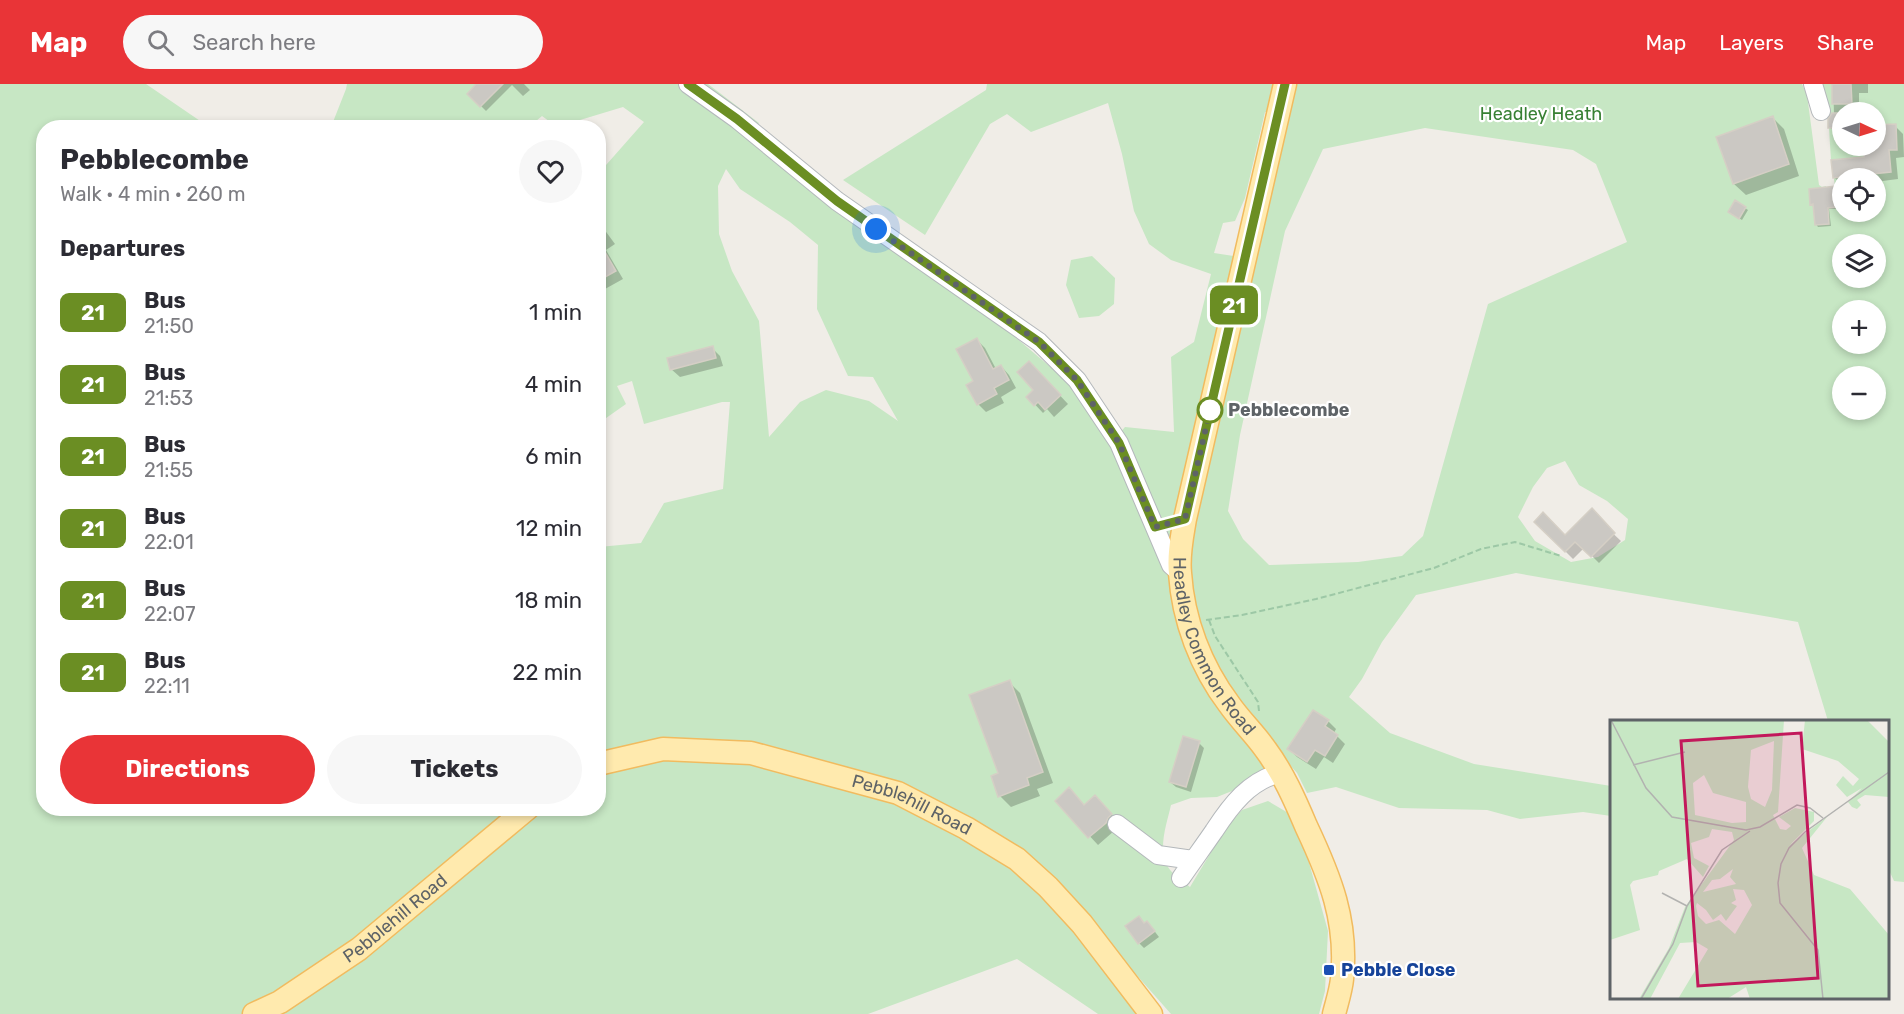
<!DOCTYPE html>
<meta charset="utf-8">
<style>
body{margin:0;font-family:Rubik,sans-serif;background:#f7f7f7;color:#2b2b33;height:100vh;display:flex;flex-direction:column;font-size:22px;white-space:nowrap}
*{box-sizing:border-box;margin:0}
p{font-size:20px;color:#7c7c81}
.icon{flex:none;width:33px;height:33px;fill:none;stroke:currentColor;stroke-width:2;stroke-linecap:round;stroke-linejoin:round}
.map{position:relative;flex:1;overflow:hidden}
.details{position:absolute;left:36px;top:36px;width:570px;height:696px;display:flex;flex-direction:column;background:#fff;border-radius:24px;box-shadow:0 3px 9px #0003}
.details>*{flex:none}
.badge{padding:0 12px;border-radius:9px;font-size:21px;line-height:39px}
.needle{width:39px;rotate:94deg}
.fabs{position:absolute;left:1832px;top:18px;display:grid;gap:12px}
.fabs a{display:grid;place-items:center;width:54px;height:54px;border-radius:50%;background:#fff;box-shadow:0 3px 9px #0003;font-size:30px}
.you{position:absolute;width:30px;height:30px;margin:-15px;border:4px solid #fff;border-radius:50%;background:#1a73e8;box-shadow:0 0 0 9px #1a73e833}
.map>.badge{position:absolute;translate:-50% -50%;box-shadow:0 0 0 3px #fff}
h2{padding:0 24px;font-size:22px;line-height:54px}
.round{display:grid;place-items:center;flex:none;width:63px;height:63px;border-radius:32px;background:#f7f7f7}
.headline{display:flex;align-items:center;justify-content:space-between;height:102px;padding:0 24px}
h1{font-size:28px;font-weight:700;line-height:45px}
.primary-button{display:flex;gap:12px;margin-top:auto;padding:12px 24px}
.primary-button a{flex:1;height:69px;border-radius:36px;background:#e93437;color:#fff;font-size:24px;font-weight:700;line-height:69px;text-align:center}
.primary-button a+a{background:#f7f7f7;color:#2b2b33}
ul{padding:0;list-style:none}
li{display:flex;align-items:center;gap:18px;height:72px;padding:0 24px}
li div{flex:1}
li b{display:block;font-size:22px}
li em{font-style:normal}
li .badge{min-width:66px;font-weight:700;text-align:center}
header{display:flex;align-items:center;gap:36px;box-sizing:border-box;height:84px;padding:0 30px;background:#e93437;color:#fff}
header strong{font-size:28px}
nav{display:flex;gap:33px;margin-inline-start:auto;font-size:21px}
.search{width:420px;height:54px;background:#f7f7f7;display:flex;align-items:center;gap:15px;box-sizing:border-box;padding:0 21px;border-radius:33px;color:#7c7c81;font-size:22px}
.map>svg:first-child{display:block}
.green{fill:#c7e7c4;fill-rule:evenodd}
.shadow{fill:#0003}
.building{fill:#cbc8c3;stroke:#d5cfc5;stroke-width:1.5}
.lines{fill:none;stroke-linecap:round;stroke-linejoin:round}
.minor-casing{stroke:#b4b8bb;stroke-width:20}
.major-casing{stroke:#f1bb5f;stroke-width:25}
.path{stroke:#9dc8a6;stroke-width:2;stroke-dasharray:6 3;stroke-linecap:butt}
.minor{stroke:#fff;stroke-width:18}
.major{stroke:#ffeaae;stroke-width:22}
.line-casing{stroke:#fff;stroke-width:14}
.line{stroke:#6b8e23;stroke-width:9}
.walk{stroke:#5e6367;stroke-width:6;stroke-dasharray:0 10.8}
.stop-dot{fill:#fff;stroke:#6b8e23;stroke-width:3}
.transit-dot{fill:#1a4fb4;stroke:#fff;stroke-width:2}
.labels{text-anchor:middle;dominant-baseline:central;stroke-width:4.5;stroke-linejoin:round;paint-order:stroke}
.park-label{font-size:18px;fill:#388134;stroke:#fff}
.stop-label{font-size:18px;font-weight:bold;fill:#5e6367;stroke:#fff;text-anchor:start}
.street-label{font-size:18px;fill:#5e6367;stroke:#fff}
.transit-label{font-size:18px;font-weight:bold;fill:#164399;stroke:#fff;text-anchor:start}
.inset-road{fill:none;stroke:#b2b2b0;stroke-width:1.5}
.view{fill:#c2185b;fill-opacity:0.15;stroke:#c2185b;stroke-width:3}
.inset-edge{fill:none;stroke:#5e6367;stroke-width:3}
</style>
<header>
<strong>Map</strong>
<div class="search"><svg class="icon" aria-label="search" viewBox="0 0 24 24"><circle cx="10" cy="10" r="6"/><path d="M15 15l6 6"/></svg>Search here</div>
<nav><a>Map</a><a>Layers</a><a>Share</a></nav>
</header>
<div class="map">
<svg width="1904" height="930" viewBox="0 0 1904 930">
<rect width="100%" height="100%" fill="#f0ede7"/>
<path class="green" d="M 0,0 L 146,0 L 209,43 L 44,44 L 44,724 L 598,724 L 599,463 L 641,459 L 664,419 L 723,405 L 730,318 L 722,318 L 644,340 L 632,297 L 617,302 L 626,320 L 599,339 L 599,89 L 644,38 L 623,23 L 580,36 L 564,43 L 557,43 L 542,32 L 529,43 L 331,43 L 346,5 L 347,0 L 708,0 L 759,39 L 751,52 L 989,231 L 1074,303 L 1111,359 L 1125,343 L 1174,348 L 1171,273 L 1194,258 L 1211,190 L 1171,176 L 1149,160 L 1134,127 L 1122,70 L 1108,19 L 1031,48 L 1007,30 L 990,40 L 925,151 L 843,96 L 986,6 L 987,0 L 1802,0 L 1807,11 L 1819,101 L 1822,103 L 1826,102 L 1828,123 L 1838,122 L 1831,76 L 1828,29 L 1819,0 L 1904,0 L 1904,798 L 1894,797 L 1888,784 L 1888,638 L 1828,637 L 1798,538 L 1516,489 L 1416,511 L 1382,558 L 1362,595 L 1349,613 L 1390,649 L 1474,680 L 1611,702 L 1611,732 L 1583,728 L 1520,735 L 1487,726 L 1399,724 L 1336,703 L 1307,709 L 1297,689 L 1281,671 L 1262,695 L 1217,713 L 1191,714 L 1171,721 C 1167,739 1157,766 1168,783 C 1173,791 1183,797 1190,803 L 1225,745 L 1242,726 L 1268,717 L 1290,730 L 1308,775 L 1328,847 L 1325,907 L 1319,930 L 1171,930 L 1103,853 L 1015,782 L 1079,846 L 1137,930 L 1098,930 L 1017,875 L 868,930 L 0,930 ZM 1265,28 L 1288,30 L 1253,175 L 1214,169 L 1223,139 L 1235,137 L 1245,114 ZM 1842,28 L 1875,28 L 1875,62 L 1842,62 ZM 1425,44 L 1573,66 L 1596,80 L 1627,158 L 1488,220 L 1423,452 L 1402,472 L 1358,478 L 1269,481 L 1243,455 L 1228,427 L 1240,351 L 1285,147 L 1323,65 ZM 726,85 L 740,105 L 790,138 L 818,161 L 817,225 L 848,292 L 873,293 L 898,337 L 869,317 L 826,306 L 800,318 L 769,353 L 759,237 L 732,187 L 719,150 L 718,102 ZM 1842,94 L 1875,94 L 1875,128 L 1842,128 ZM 1842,160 L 1875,160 L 1875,194 L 1842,194 ZM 1842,226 L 1875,226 L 1875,260 L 1842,260 ZM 1842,292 L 1875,292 L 1875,326 L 1842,326 ZM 1565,377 L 1579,401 L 1607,417 L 1628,435 L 1625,456 L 1598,473 L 1571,478 L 1535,457 L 1518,433 L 1533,403 L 1547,384 Z
M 1092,172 L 1115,194 L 1114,220 L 1099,232 L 1079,234 L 1066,201 L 1071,176 Z"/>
<path class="shadow" d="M 478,0 L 524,0 L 530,6 L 523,12 L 512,1 L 486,27 L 469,10 Z
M 1833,0 L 1868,0 L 1868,9 L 1859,9 L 1859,28 L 1842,28 L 1842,51 L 1838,51 L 1830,43 L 1834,29 Z
M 1875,32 L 1877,32 L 1885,39 L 1885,42 L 1895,42 L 1903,50 L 1904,73 L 1896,74 L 1898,95 L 1875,98 L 1875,94 L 1842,94 L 1842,101 L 1834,93 L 1866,74 L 1865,62 L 1875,62 Z
M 1773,34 L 1784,45 L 1799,92 L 1746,111 L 1734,100 L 1718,54 Z
M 1835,104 L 1837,106 L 1839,125 L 1829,125 L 1831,142 L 1818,143 L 1816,140 L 1814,122 L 1812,120 Z
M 1745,124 L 1748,126 L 1742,136 L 1732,130 Z
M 598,137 L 615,160 L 606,166 L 623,195 L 605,205 L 598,198 Z
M 977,256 L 985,264 L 996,285 L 1001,282 L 1009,291 L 1016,304 L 1001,313 L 1004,319 L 986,328 L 978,320 L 975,298 Z
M 712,264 L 720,272 L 723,282 L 680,293 L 671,285 Z
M 1037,287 L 1068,320 L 1054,333 L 1047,325 L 1043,329 L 1028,313 L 1035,306 Z
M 1536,438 L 1565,453 L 1605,442 L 1621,457 L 1599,479 L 1584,464 L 1573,475 Z
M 1009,598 L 1020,609 L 1053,699 L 1037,705 L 1040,712 L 1011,723 L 1000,712 Z
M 1313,628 L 1328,637 L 1336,645 L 1334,649 L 1345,660 L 1333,679 L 1324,673 L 1316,685 L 1297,673 L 1289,665 Z
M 1199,659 L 1204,664 L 1191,708 L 1176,703 L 1170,698 Z
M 1057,717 L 1085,722 L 1103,721 L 1119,739 L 1114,747 L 1098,761 Z
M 1152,844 L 1159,853 L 1144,864 L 1139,859 Z"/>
<path class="building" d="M 476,0 L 503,0 L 480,23 L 467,10 Z
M 1832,0 L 1851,0 L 1852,20 L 1832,20 Z
M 1832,29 L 1842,29 L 1842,44 L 1828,44 L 1828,35 Z
M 1773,32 L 1789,80 L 1733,100 L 1716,53 Z
M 1896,40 L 1897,66 L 1889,66 L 1891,88 L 1833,94 L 1831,76 L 1864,73 L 1863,62 L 1875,62 L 1875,41 Z
M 1836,102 L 1838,123 L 1828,124 L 1829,140 L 1815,141 L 1813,120 L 1810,121 L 1809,105 Z
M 1735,116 L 1746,123 L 1739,135 L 1728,128 Z
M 598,156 L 616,187 L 598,197 Z
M 977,254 L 993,285 L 1001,281 L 1009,296 L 994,304 L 997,310 L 977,321 L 966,301 L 973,297 L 956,265 Z
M 713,262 L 716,274 L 670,286 L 667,274 Z
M 1029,277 L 1061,311 L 1045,326 L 1038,318 L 1034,322 L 1026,313 L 1033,306 L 1017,288 Z
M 1592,424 L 1615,449 L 1591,473 L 1575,458 L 1565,468 L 1534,438 L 1543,428 L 1565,451 Z
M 1010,596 L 1043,688 L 1027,694 L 1029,701 L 998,713 L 991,692 L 998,689 L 969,611 Z
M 1313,626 L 1329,636 L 1325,642 L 1338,651 L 1325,672 L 1315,666 L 1307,678 L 1287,665 Z
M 1183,652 L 1200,657 L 1186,703 L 1169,698 Z
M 1069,703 L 1084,721 L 1095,711 L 1112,730 L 1108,734 L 1106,739 L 1088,754 L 1055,717 Z
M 1139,832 L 1144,839 L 1147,837 L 1155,847 L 1138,860 L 1125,842 Z"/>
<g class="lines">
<defs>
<path id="minor" d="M 688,0 L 737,35 L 837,117 L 1039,258 L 1077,296 L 1119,359 L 1171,481 L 1180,489
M 1813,0 L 1821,27
M 1117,740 L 1158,771 L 1193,776
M 1181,794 C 1192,778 1203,763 1214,747 C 1231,721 1249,697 1280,689"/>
<g id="major">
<path id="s1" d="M 1285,0 L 1185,435 C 1182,453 1178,471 1180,489 C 1183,536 1201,583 1229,620 C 1240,636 1255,650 1266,666 C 1283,689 1295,716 1306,742 C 1330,793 1348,837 1342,895 C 1341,906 1337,918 1334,930"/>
<path id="s2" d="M 598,680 L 663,665 L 751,669 L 898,709 L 966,744 L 1017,775 L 1048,803 L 1082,840 L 1151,930"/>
<path id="s3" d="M 254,930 L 280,918 L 359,865 L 528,724"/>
</g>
</defs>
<use href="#minor" class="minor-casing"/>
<use href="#major" class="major-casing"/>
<path class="path" d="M 1206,536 L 1242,531 L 1316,515 L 1434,484 L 1481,465 L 1515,458 L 1561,472
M 1209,536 L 1215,552 L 1258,618 L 1259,627"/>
<use href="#minor" class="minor"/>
<use href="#major" class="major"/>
</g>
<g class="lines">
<defs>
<path id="line" d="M 688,0 L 737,35 L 837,117 L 1039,258 L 1077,296 L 1119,359 L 1155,443 L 1185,435 L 1285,0"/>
</defs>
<use href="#line" class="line-casing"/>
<use href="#line" class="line"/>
<path class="walk" d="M 876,145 L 1039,258 L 1077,296 L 1119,359 L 1155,443 L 1185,435 L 1210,326"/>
</g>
<circle class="stop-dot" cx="1210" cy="326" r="12"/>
<rect class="transit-dot" x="1323" y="880" width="12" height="12" rx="3"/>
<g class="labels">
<g class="park-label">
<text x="1541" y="30">Headley Heath</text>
</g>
<g class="stop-label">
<text x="1228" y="326">Pebblecombe</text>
</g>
<g class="street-label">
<text stroke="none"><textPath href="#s1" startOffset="582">Headley Common Road</textPath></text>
<text stroke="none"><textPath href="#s2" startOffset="324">Pebblehill Road</textPath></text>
<text stroke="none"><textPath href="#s3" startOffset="171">Pebblehill Road</textPath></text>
</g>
<g class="transit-label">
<text x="1341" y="886">Pebble Close</text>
</g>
</g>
<g transform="translate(1610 636)">
<rect width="279" height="279" fill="#f0ede7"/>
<path d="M 0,0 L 174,0 L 168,92 L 163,95 L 170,109 L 176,110 L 181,106 L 169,97 L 185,88 L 204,92 L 204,101 L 180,125 L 217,97 L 192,128 L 204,155 L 240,169 L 279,215 L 279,279 L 140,279 L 136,267 L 117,279 L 68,279 L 98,229 L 86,222 L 70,223 L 40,279 L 29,279 L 59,228 L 75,187 L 124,120 L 122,112 L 102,109 L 99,117 L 81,123 L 84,138 L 99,146 L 93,157 L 77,139 L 49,151 L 48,155 L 23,161 L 20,165 L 30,210 L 0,220 ZM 164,21 L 162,70 L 155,87 L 141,79 L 138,67 L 141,30 ZM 94,55 L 103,73 L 136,82 L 136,102 L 122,103 L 85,95 L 83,63 ZM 123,149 L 120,157 L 126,164 L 93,172 L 102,160 L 110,159 ZM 123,169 L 134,170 L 142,185 L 125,214 L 109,200 L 96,204 L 88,196 L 86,186 L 87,183 L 96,190 L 103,200 L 111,194 L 116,201 L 127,186 L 121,183 L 126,180 ZM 195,0 L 257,0 L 279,22 L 279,77 L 255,75 L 247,80 L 251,85 L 247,89 L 242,87 L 238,82 L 252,68 L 237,77 L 226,65 L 233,56 L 243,66 L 249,59 L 228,41 L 192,29 Z" fill="#c7e7c4" fill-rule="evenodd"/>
<path class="inset-road" d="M 1,0 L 36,68 L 62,97 L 136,110 L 150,107 L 187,85 L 200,88 L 213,98M 23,45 L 75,32M 52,173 L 77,186M 31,279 L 63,224 L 77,186 L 112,130 L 140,111M 213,279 L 208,230 L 170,183 L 168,163 L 171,144 L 179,128 L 195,112 L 279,52"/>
<path class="view" d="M 191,13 L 208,258 L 88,266 L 71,21 Z"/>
<rect width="279" height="279" class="inset-edge"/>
</g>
</svg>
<div class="fabs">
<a><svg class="needle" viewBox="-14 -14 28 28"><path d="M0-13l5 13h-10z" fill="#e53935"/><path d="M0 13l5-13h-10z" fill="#7c7c81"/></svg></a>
<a><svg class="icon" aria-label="locate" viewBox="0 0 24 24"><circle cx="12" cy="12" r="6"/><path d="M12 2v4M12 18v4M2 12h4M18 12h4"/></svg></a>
<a><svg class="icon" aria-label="layers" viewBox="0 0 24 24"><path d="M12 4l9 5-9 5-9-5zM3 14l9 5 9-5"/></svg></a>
<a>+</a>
<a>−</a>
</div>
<div class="you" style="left:876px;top:145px"></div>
<b class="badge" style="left:1234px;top:221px;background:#6b8e23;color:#fff">21</b>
<section class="details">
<div class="headline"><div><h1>Pebblecombe</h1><p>Walk · 4 min · 260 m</p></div><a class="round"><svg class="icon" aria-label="heart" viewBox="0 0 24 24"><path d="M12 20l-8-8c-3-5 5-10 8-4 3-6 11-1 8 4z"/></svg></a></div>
<h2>Departures</h2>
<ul>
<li><span class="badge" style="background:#6b8e23;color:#fff">21</span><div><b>Bus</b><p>21:50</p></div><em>1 min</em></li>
<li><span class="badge" style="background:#6b8e23;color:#fff">21</span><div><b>Bus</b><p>21:53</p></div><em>4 min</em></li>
<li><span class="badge" style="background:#6b8e23;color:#fff">21</span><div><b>Bus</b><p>21:55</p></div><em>6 min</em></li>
<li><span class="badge" style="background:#6b8e23;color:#fff">21</span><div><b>Bus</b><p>22:01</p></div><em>12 min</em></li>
<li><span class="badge" style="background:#6b8e23;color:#fff">21</span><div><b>Bus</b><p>22:07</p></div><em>18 min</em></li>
<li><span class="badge" style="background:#6b8e23;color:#fff">21</span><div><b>Bus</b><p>22:11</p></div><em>22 min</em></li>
</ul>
<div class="primary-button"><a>Directions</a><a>Tickets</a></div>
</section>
</div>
